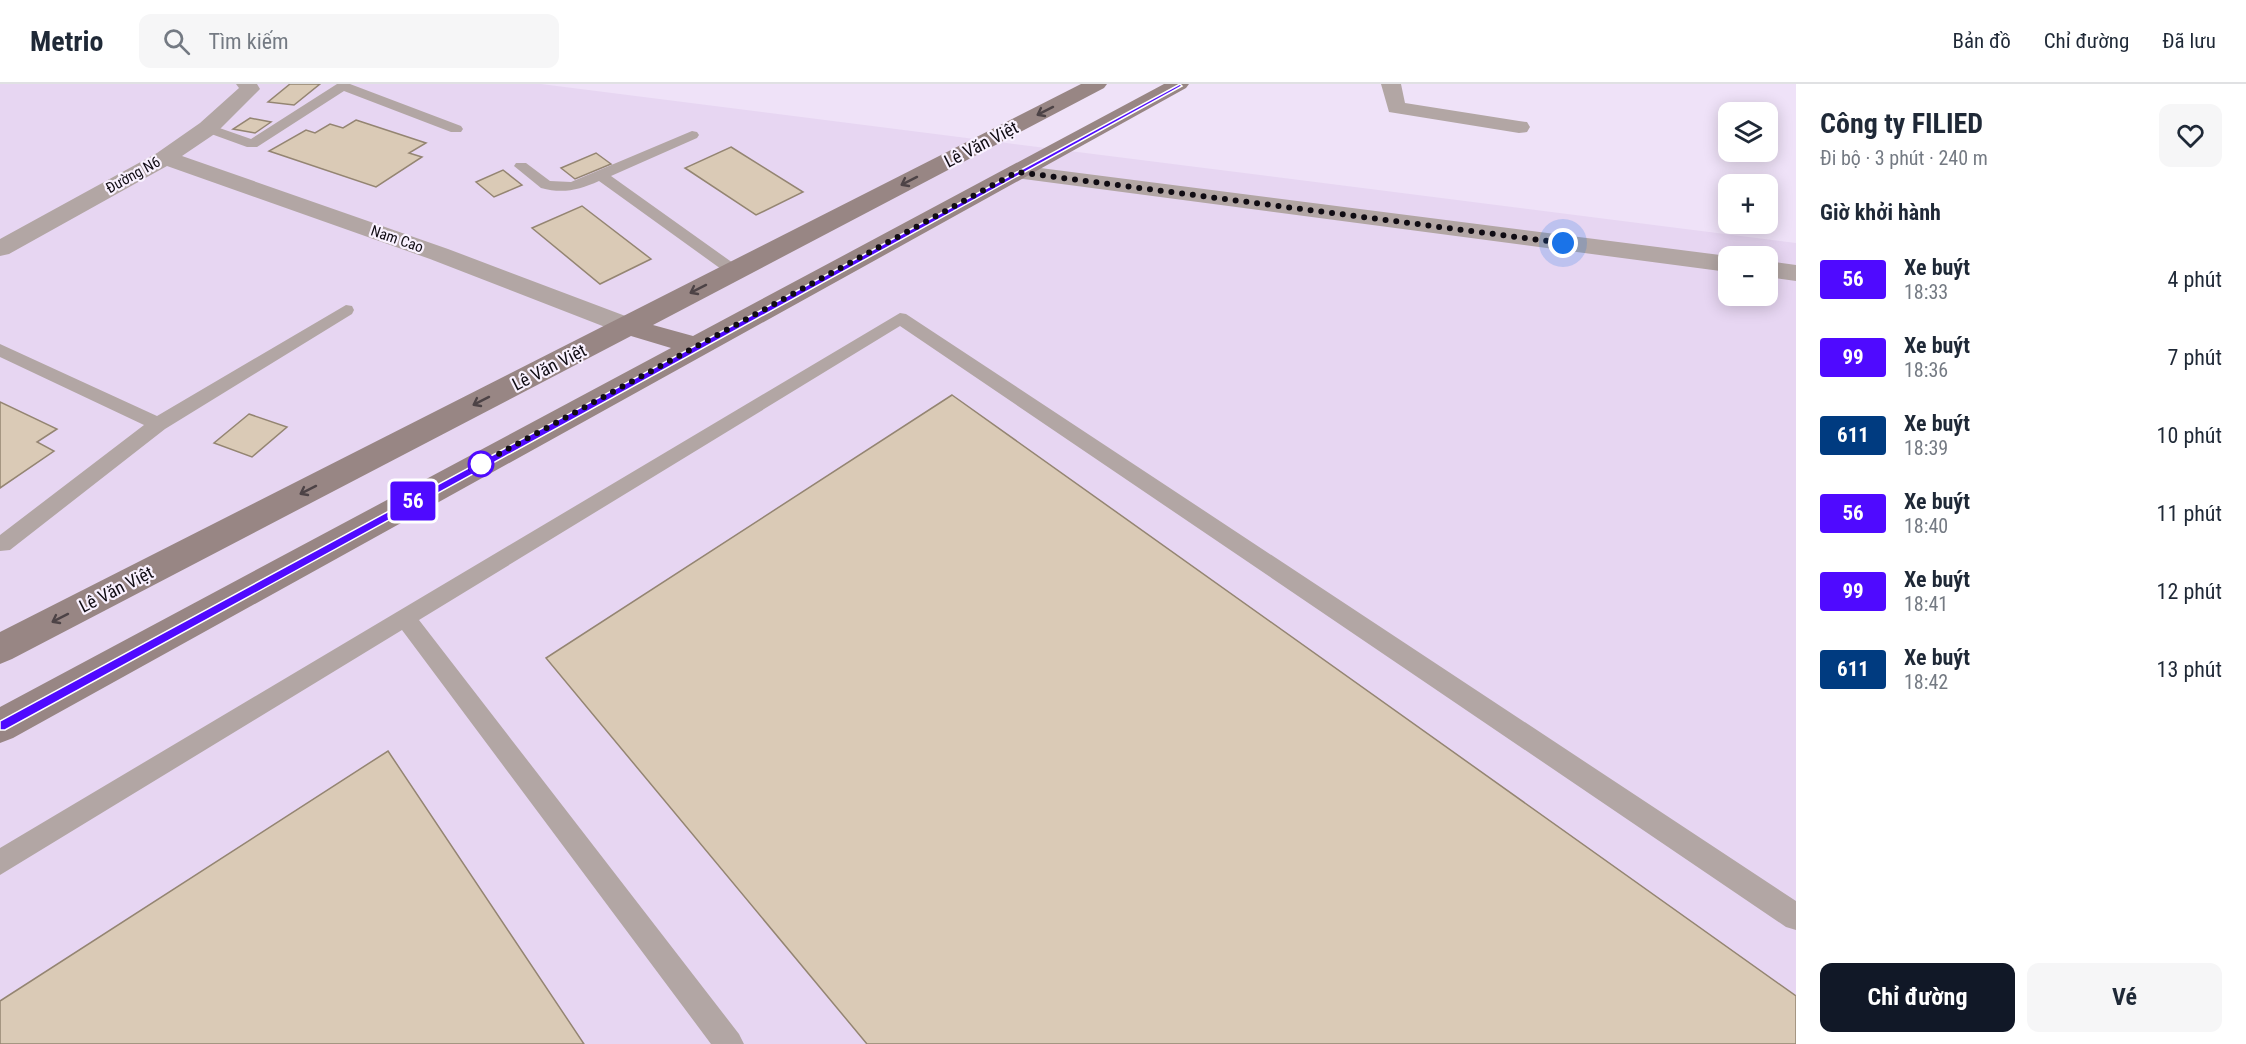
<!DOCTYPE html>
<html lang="vi">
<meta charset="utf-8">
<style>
body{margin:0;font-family:"Roboto Condensed",sans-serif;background:#f6f6f7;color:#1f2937;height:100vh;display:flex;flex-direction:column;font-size:22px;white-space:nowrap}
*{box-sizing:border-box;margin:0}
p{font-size:20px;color:#747a83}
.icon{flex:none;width:33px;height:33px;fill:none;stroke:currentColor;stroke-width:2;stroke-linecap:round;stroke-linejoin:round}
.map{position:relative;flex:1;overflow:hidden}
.sheet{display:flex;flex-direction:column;background:#fff;width:450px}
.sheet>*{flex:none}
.badge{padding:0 12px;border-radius:4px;font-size:21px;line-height:39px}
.buttons{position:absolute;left:1718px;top:18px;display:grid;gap:12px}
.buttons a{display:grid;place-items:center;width:60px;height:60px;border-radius:12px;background:#fff;box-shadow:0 3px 15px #0003;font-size:30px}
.you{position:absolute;width:30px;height:30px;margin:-15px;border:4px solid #fff;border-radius:50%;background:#1a73e8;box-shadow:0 0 0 9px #1a73e833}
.map>.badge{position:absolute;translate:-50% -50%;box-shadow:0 0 0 3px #fff}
h2{padding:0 24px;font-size:22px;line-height:54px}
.round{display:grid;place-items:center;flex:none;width:63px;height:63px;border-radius:12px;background:#f6f6f7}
.head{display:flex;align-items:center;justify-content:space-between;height:102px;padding:0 24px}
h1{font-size:28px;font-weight:700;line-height:45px}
.cta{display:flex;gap:12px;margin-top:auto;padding:12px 24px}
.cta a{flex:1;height:69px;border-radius:12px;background:#111827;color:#fff;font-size:24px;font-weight:700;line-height:69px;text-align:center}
.cta a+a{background:#f6f6f7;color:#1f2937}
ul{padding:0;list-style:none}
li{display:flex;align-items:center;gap:18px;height:78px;padding:0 24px}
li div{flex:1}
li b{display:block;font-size:22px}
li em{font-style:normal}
li .badge{min-width:66px;font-weight:700;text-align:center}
header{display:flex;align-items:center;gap:36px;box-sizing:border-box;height:84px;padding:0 30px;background:#fff;border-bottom:2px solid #e0e1e3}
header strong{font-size:28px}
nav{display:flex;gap:33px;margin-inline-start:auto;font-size:21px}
.search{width:420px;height:54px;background:#f6f6f7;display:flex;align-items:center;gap:15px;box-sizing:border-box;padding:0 21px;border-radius:12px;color:#747a83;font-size:22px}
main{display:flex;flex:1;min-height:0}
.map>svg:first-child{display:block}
.built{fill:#e7d6f2;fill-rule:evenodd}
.building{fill:#dacab6;stroke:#948572;stroke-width:1.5}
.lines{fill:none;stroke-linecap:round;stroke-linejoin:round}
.service{fill:#b2a6a4;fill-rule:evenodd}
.minor{fill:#b2a6a4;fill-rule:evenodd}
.tertiary{fill:#b2a6a4;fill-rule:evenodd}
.secondary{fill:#988684;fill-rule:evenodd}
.oneway{stroke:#4d4346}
.line{fill:#4f0aff;stroke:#fff;stroke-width:1.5}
.walk{stroke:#100c13;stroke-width:6;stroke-dasharray:0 10.8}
.stop-dot{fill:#fff;stroke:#4f0aff;stroke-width:3}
.labels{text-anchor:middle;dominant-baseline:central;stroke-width:4.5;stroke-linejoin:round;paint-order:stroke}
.far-street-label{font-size:15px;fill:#100c13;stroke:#f9f1ff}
.street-label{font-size:18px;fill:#100c13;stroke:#f9f1ff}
</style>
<header>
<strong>Metrio</strong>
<div class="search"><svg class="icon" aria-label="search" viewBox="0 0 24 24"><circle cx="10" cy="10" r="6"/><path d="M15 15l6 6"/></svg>Tìm kiếm</div>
<nav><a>Bản đồ</a><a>Chỉ đường</a><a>Đã lưu</a></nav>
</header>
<main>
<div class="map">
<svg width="1796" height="960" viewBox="0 0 1796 960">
<rect width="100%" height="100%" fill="#efe2f8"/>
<path class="built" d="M 0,0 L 541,0 L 1796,159 L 1796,960 L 0,960 ZM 1728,172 L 1767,172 L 1767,212 L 1728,212 Z"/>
<path class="building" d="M 290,0 L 320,0 L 294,21 L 268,18 Z
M 250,34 L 271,38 L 255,49 L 233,45 Z
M 356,36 L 426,59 L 409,69 L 422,73 L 376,103 L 269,67 L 306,46 L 315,49 L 330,40 L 343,44 Z
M 731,63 L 803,108 L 756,131 L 685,84 Z
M 596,69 L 611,80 L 575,95 L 561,84 Z
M 503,86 L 522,101 L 494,113 L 476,98 Z
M 582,122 L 651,175 L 600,200 L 532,144 Z
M 952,311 L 1796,912 L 1796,960 L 867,960 L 546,574 Z
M 0,318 L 57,345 L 37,358 L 54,367 L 0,404 Z
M 249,330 L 287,343 L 252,373 L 214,359 Z
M 388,667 L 584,960 L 0,960 L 0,917 Z"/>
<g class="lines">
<path class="service" d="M 337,0 L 350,0 L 461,42 L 463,45 L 461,48 L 451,48 L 344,7 L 257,63 L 247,63 L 203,47 L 201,44 L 208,40 L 251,55 Z
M 692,47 L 697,48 L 699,51 L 697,54 L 611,92 L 740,184 L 742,187 L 740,190 L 728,190 L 599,97 C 579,106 563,110 541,104 L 514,82 L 516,79 L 526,79 L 550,97 L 571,98 Z
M 346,221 L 352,222 L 354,226 L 352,230 L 165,345 L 10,466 L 0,467 L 0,451 L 144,341 L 0,273 L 0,260 L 157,332 Z
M 900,229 L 906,230 L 1796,817 L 1796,846 L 1786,843 L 900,242 L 419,536 L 739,950 L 744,960 L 711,960 L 402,546 L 0,791 L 0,764 Z"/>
<path class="minor" d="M 236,0 L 257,0 L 260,5 L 216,49 L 182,72 L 448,165 L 636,236 L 640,242 L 636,248 L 627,251 L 618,248 L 430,175 L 167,82 L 9,170 L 0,172 L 0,155 L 157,69 L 200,39 L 239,4 Z
M 1381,0 L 1401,0 L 1405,19 L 1519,37 L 1527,38 L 1530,43 L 1527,48 L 1519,49 L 1389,28 Z"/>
<path class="tertiary" d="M 1017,81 L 1728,172 L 1728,188 L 1009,93 L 1006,88 L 1009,83 Z
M 1767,177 L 1796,181 L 1796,197 L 1767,193 Z"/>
<path class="secondary" d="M 1081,0 L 1107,0 L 1104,4 L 653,241 L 693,252 L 1164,0 L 1189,0 L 1186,4 L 13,654 L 0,659 L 0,623 L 671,264 L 631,252 L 12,575 L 0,580 L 0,548 Z"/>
</g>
<defs><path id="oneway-shaft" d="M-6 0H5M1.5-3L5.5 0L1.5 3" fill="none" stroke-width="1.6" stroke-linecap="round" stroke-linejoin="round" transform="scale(1.5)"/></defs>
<g class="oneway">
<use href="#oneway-shaft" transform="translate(1045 27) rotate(153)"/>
<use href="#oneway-shaft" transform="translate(909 97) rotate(153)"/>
<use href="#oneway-shaft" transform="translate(698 205) rotate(153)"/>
<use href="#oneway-shaft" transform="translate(481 317) rotate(153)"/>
<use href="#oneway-shaft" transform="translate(308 406) rotate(153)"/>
<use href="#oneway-shaft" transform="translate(60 534) rotate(153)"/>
</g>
<path class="line" d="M 1180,0 L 1182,2 L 5,646 L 0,646 L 0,637 Z"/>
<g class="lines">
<path class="walk" d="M 481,380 L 471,385 L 1017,88 L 1563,159"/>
</g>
<circle class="stop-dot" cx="481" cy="380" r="12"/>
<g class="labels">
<g class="far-street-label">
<text transform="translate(133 91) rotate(-29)">Đường N6</text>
<text transform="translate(397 155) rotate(19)">Nam Cao</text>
</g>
<g class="street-label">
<text transform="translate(981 60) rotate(-27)">Lê Văn Việt</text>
<text transform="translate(549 283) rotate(-27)">Lê Văn Việt</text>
<text transform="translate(116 505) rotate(-27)">Lê Văn Việt</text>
</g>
</g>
</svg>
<div class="buttons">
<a><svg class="icon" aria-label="layers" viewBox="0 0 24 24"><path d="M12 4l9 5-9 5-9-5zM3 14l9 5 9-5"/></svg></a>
<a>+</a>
<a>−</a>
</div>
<div class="you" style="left:1563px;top:159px"></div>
<b class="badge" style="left:413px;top:417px;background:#4f0aff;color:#fff">56</b>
</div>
<section class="sheet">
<div class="head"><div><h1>Công ty FILIED</h1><p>Đi bộ · 3 phút · 240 m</p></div><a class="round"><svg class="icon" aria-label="heart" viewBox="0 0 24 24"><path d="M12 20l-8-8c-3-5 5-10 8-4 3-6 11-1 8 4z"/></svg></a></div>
<h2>Giờ khởi hành</h2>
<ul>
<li><span class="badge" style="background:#4f0aff;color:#fff">56</span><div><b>Xe buýt</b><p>18:33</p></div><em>4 phút</em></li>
<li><span class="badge" style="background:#4f0aff;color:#fff">99</span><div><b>Xe buýt</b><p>18:36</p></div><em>7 phút</em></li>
<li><span class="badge" style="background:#003b80;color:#fff">611</span><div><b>Xe buýt</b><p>18:39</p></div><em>10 phút</em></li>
<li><span class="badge" style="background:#4f0aff;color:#fff">56</span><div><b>Xe buýt</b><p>18:40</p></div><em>11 phút</em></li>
<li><span class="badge" style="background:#4f0aff;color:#fff">99</span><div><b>Xe buýt</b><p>18:41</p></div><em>12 phút</em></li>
<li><span class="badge" style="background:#003b80;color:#fff">611</span><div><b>Xe buýt</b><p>18:42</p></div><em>13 phút</em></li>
</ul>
<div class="cta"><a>Chỉ đường</a><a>Vé</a></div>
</section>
</main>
